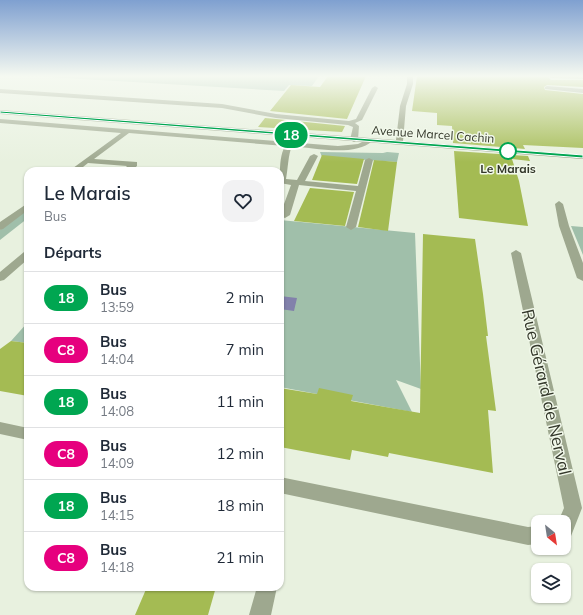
<!DOCTYPE html>
<html lang="fr">
<meta charset="utf-8">
<style>
body{margin:0;font-family:Mulish,sans-serif;background:#f2f2f3;color:#1f2937;height:100vh;display:flex;flex-direction:column;font-size:15px;white-space:nowrap}
*{box-sizing:border-box;margin:0}
p{font-size:13px;color:#747a83}
.icon{flex:none;width:22px;height:22px;fill:none;stroke:currentColor;stroke-width:2;stroke-linecap:round;stroke-linejoin:round}
.map{position:relative;flex:1;overflow:hidden}
.side{position:absolute;left:24px;top:167px;width:260px;height:424px;display:flex;flex-direction:column;background:#fff;border-radius:12px;box-shadow:0 1px 3px #0004}
.side>*{flex:none}
.badge{padding:0 8px;border-radius:13px;font-size:14px;line-height:26px}
.needle{width:26px;rotate:150deg}
.tools{position:absolute;left:531px;top:515px;display:grid;gap:8px}
.tools a{display:grid;place-items:center;width:40px;height:40px;border-radius:8px;background:#fff;box-shadow:0 1px 3px #0004;font-size:20px}
.map>.badge{position:absolute;translate:-50% -50%;box-shadow:0 0 0 2px #fff}
h2{padding:0 20px;font-size:15px;line-height:36px}
.round{display:grid;place-items:center;flex:none;width:42px;height:42px;border-radius:12px;background:#f2f2f3}
.head{display:flex;align-items:center;justify-content:space-between;height:68px;padding:0 20px}
h1{font-size:19px;font-weight:600;line-height:30px}
ul{padding:0;list-style:none}
li{display:flex;align-items:center;gap:12px;height:52px;padding:0 20px;border-top:1px solid #e0e1e3}
li div{flex:1}
li b{display:block;font-size:15px}
li em{font-style:normal}
li .badge{min-width:44px;font-weight:700;text-align:center}
.map>svg:first-child{display:block}
.green{fill:#a0bfaa}
.water{fill:#8281ab}
.building{fill:#a4bb53}
.lines{fill:none;stroke-linecap:round;stroke-linejoin:round}
.street{fill:#9ea88f;fill-rule:evenodd}
.secondary{fill:#919b7d;fill-rule:evenodd}
.line{fill:#00a651;stroke:#fff}
.stop-dot{fill:#fff;stroke:#00a651;stroke-width:2}
.labels{text-anchor:middle;dominant-baseline:central;stroke-width:3;stroke-linejoin:round;paint-order:stroke}
.far-street-label{font-size:12px;fill:#33372a;stroke:#f2f9eb}
.far-stop-label{font-size:12px;font-weight:bold;fill:#33372a;stroke:#f2f9eb}
.near-street-label{font-size:17px;fill:#33372a;stroke:#f2f9eb}
</style>
<div class="map">
<svg width="583" height="615" viewBox="0 0 583 615">
<rect width="100%" height="100%" fill="#e8f1df"/>
<path class="green" d="M 31,76 L 319,76 L 312,86 L 289,85 L 284,91 Z
M 320,152 L 383,153 L 387,152 L 399,153 L 397,162 L 322,157 Z
M 28,209 L 28,218 L 0,240 L 0,230 Z
M 280,220 L 415,233 L 421,389 L 396,380 L 412,412 L 280,387 Z
M 571,226 L 583,227 L 583,255 Z
M 28,322 L 28,343 L 11,341 Z"/>
<path class="water" d="M 280,296 L 297,298 L 294,311 L 280,309 Z"/>
<path class="building" d="M 328,76 L 366,76 L 347,119 L 270,111 L 291,85 L 320,87 Z
M 417,76 L 547,76 L 551,80 L 583,80 L 583,87 L 547,85 L 544,87 L 545,90 L 583,94 L 583,148 L 523,145 L 525,149 L 453,143 L 452,126 L 437,125 L 437,113 L 412,111 Z
M 265,118 L 276,119 L 345,126 L 342,132 L 258,127 Z
M 454,151 L 528,156 L 530,161 L 512,159 L 519,181 L 528,226 L 459,218 Z
M 322,155 L 364,159 L 357,184 L 312,180 Z
M 374,160 L 397,162 L 388,231 L 358,227 Z
M 310,188 L 354,192 L 345,226 L 294,221 Z
M 423,234 L 475,239 L 483,294 L 488,336 L 486,336 L 496,411 L 488,410 L 493,473 L 389,453 L 388,457 L 352,450 L 350,460 L 280,447 L 280,388 L 317,394 L 319,388 L 353,395 L 351,401 L 420,413 Z
M 11,341 L 28,343 L 28,396 L 0,391 L 0,349 Z
M 147,587 L 216,587 L 208,615 L 135,615 Z"/>
<g class="lines">
<path class="street" d="M 548,76 L 583,76 L 583,79 L 551,78 Z
M 375,86 L 378,88 L 362,120 L 355,123 L 359,126 L 358,140 L 354,142 L 350,140 L 353,127 L 348,125 L 276,118 L 222,108 L 0,93 L 0,89 L 222,104 L 276,114 L 349,121 L 356,119 L 372,88 Z
M 547,86 L 583,89 L 583,93 L 545,89 L 545,87 Z
M 0,119 L 338,146 L 358,144 L 368,139 L 372,141 C 356,157 312,148 292,146 C 288,155 288,169 286,179 L 297,180 L 310,156 L 314,154 L 318,156 L 305,181 L 358,186 L 365,160 L 369,158 L 373,160 L 356,227 L 351,230 L 346,227 L 356,191 L 299,185 L 290,215 L 285,218 L 282,217 L 280,215 L 291,185 L 280,183 C 280,171 279,157 285,146 L 129,133 L 94,159 L 137,162 L 137,166 L 131,171 L 122,171 L 127,166 L 88,163 L 78,171 L 69,171 L 121,133 L 0,123 Z
M 559,201 L 563,204 L 569,226 L 583,263 L 583,281 L 577,278 L 559,226 L 555,204 Z
M 28,203 L 28,210 L 3,229 L 0,230 L 0,222 Z
M 516,250 L 521,253 L 582,508 L 571,536 L 564,539 L 564,522 L 558,522 L 564,508 L 511,253 Z
M 28,251 L 28,259 L 4,280 L 0,281 L 0,272 L 24,252 Z
M 0,422 L 28,428 L 28,440 L 0,434 Z
M 280,477 L 528,527 L 538,526 L 538,544 L 528,545 L 280,493 Z
M 257,587 L 277,587 L 271,615 L 249,615 Z"/>
<path class="secondary" d="M 407,76 L 413,76 L 413,84 L 406,106 L 403,141 L 583,155 L 583,159 L 0,114 L 0,110 L 396,140 L 400,106 L 407,84 Z"/>
</g>
<linearGradient id="sky" x2="0" y2="1"><stop stop-color="#7fa0d0"/><stop offset="0.47" stop-color="#f5f9f1"/><stop offset="1" stop-color="#f5f9f1" stop-opacity="0"/></linearGradient>
<rect width="583" height="162" fill="url(#sky)"/>
<path class="line" d="M 0,111 L 583,155 L 583,158 L 0,113 Z"/>
<circle class="stop-dot" cx="508" cy="151" r="8"/>
<g class="labels">
<g class="far-street-label">
<text transform="translate(433 134) rotate(4)">Avenue Marcel Cachin</text>
</g>
<g class="far-stop-label">
<text x="508" y="168">Le Marais</text>
</g>
<g class="near-street-label">
<text transform="translate(547 392) rotate(77)">Rue Gérard de Nerval</text>
</g>
</g>
</svg>
<div class="tools">
<a><svg class="needle" viewBox="-14 -14 28 28"><path d="M0-13l5 13h-10z" fill="#e53935"/><path d="M0 13l5-13h-10z" fill="#747a83"/></svg></a>
<a><svg class="icon" aria-label="layers" viewBox="0 0 24 24"><path d="M12 4l9 5-9 5-9-5zM3 14l9 5 9-5"/></svg></a>
</div>
<b class="badge" style="left:291px;top:135px;background:#00a651;color:#fff">18</b>
<section class="side">
<div class="head"><div><h1>Le Marais</h1><p>Bus</p></div><a class="round"><svg class="icon" aria-label="heart" viewBox="0 0 24 24"><path d="M12 20l-8-8c-3-5 5-10 8-4 3-6 11-1 8 4z"/></svg></a></div>
<h2>Départs</h2>
<ul>
<li><span class="badge" style="background:#00a651;color:#fff">18</span><div><b>Bus</b><p>13:59</p></div><em>2 min</em></li>
<li><span class="badge" style="background:#e6007e;color:#fff">C8</span><div><b>Bus</b><p>14:04</p></div><em>7 min</em></li>
<li><span class="badge" style="background:#00a651;color:#fff">18</span><div><b>Bus</b><p>14:08</p></div><em>11 min</em></li>
<li><span class="badge" style="background:#e6007e;color:#fff">C8</span><div><b>Bus</b><p>14:09</p></div><em>12 min</em></li>
<li><span class="badge" style="background:#00a651;color:#fff">18</span><div><b>Bus</b><p>14:15</p></div><em>18 min</em></li>
<li><span class="badge" style="background:#e6007e;color:#fff">C8</span><div><b>Bus</b><p>14:18</p></div><em>21 min</em></li>
</ul>
</section>
</div>
